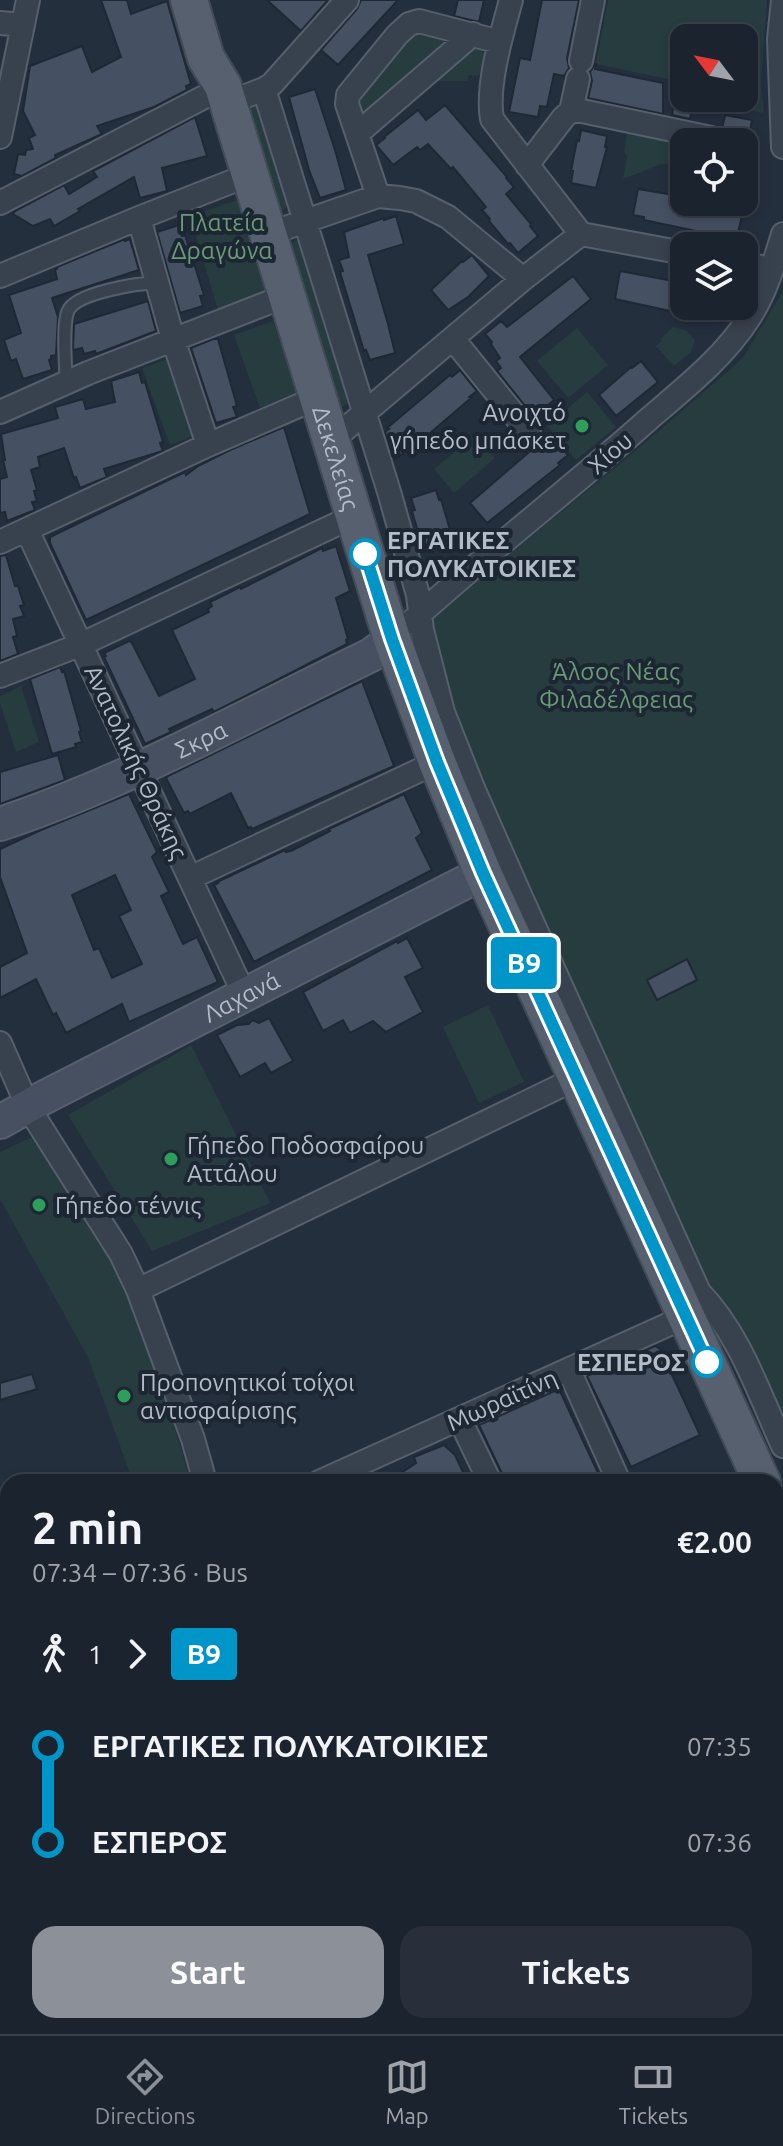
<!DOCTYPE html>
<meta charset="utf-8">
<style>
body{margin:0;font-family:Ubuntu,sans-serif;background:#282f3a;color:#f1f3f6;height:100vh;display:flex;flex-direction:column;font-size:30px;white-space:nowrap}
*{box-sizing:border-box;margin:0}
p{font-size:26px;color:#a0a4aa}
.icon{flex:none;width:44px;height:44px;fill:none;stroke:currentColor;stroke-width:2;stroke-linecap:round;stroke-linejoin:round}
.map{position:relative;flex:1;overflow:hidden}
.sheet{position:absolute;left:0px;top:1474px;width:784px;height:560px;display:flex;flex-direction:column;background:#1b232e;border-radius:24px 24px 0 0;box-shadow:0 4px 12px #0003,0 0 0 2px #39404a}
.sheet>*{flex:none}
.badge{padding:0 16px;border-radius:6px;font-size:28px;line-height:52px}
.needle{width:52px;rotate:302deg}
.buttons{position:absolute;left:670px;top:24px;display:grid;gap:16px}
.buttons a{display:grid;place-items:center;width:88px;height:88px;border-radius:16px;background:#1b232e;box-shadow:0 4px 12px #0003,0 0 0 2px #39404a;font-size:40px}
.map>.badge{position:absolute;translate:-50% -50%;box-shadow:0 0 0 4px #fff}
.legs{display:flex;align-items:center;gap:12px;height:88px;padding:0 32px;font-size:26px}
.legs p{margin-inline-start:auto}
.headline{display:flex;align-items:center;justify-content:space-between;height:136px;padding:0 32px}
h1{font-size:44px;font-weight:700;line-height:60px}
.cta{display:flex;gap:16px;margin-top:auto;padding:16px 32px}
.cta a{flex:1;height:92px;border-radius:24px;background:#8c9099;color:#fff;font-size:32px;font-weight:700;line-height:92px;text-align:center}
.cta a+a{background:#282f3a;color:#f1f3f6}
ul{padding:0 32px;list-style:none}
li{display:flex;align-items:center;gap:28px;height:96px;font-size:30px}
li i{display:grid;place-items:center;width:12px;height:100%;margin:0 10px;background:currentColor}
li i::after{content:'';width:20px;height:20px;margin:-10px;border:6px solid;border-radius:50%;background:#1b232e}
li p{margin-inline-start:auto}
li:first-child i{background:linear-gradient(#0000 50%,currentColor 0)}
li:last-child i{background:linear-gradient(currentColor 50%,#0000 0)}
.dock{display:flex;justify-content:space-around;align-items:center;height:112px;border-top:2px solid #39404a;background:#1b232e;font-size:22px;color:#a0a4aa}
.dock a{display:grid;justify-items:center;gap:4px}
.dock .active{color:#8c9099}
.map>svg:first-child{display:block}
.green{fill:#263c3f}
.building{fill:#455162;stroke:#1f2835;stroke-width:2;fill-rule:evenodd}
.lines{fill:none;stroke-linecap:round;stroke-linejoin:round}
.lane-casing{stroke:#565f6c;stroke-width:15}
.street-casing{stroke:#565f6c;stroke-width:26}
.secondary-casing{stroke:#565f6c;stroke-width:36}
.primary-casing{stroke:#414a57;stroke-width:40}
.lane{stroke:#38414e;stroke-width:11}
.street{stroke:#38414e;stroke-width:22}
.secondary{stroke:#465061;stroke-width:32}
.primary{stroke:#56606e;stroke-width:36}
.line-1-casing{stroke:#fff;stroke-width:18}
.line-1{stroke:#0095c8;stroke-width:12}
.leisure-dot{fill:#2e9e5b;stroke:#1d2633;stroke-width:3}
.stop-1-dot{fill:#fff;stroke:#0095c8;stroke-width:4}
.labels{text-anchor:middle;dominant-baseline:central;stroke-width:8;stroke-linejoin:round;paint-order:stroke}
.park-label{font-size:24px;fill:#6b9a76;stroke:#1d2633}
.poi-label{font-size:24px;fill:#b4bcc9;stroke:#1d2633;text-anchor:start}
.street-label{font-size:24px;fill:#b4bcc9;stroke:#1d2633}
.stop-label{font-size:24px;font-weight:bold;fill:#b4bcc9;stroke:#1d2633;text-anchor:start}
</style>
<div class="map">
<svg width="783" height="2034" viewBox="0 0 783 2034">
<rect width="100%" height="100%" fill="#242f3e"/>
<path class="green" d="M 608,0 L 767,0 L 761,83 L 764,113 L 714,103 L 715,98 L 744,98 L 744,38 L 722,38 L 682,29 L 672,80 L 596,64 Z
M 422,31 L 439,33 L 445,41 L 443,51 L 370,109 L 363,112 L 358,106 L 355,98 L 411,33 Z
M 474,46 C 490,50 483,64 479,76 L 469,75 L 467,81 L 431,81 Z
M 261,99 L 294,205 L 277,212 L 243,104 Z
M 627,131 L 684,143 L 684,163 L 661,164 L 623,179 L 627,156 L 624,152 Z
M 238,200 L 265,293 L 218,310 L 190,216 Z
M 304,236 L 353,401 L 338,409 L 286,246 Z
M 783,291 L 783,1430 L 703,1289 L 473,775 L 427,622 L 632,454 L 743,358 Z
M 273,321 L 298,392 L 260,408 L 234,335 Z
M 673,327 L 686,330 L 695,340 L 691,352 L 674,366 L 656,346 L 662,341 L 660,339 Z
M 577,328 L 608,365 L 568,398 L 537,361 Z
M 174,357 L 201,433 L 170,445 L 142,368 Z
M 587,392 L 616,427 L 576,460 L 547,426 Z
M 475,435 L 495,458 L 454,493 L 434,469 Z
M 21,686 L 39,742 L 16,752 L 0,703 L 0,696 Z
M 488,1005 L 524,1082 L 479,1103 L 443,1027 Z
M 191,1045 L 270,1203 L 152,1251 L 68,1115 Z
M 30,1138 L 40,1142 L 121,1277 L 138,1308 L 191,1482 L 133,1482 L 88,1357 L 0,1199 L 0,1152 Z"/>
<path class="building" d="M 101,0 L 127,0 L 131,14 L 167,1 L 191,84 L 186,86 L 187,90 L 154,107 L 97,126 L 102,134 L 55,155 L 56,158 L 22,176 L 14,174 L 18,154 L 25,155 L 26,150 L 33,149 L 29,138 L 35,135 L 23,111 L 30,66 L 82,46 L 92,72 L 121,57 Z
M 267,0 L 328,0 L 301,31 Z
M 361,0 L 398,0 L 338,65 L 321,50 L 357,9 Z
M 458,0 L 484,0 L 479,22 L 454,16 Z
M 542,0 L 579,0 L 567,58 L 569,68 L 564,76 L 554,74 L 547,107 L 540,106 L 538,117 L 509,112 L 520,58 L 530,60 Z
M 595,64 L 596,64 L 595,69 L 663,83 L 663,114 L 588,98 L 592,81 L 590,72 Z
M 315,89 L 335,150 L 346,190 L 320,198 L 309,170 L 289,97 Z
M 675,98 L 694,98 L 690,119 L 672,115 Z
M 445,105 L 507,177 L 506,178 L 514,187 L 506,194 L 531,224 L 530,226 L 538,236 L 518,253 L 510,243 L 508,244 L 489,221 L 490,219 L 482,210 L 486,207 L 453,167 L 451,169 L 428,144 L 420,150 L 417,147 L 393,165 L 376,145 L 385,138 L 384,137 L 418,110 L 426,120 Z
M 725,115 L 752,120 L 748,142 L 724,142 L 724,134 L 722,129 Z
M 195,117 L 207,156 L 162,168 L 167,191 L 140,198 L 134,177 L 78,209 L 80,211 L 54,226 L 50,219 L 33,226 L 13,214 L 15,211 L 64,185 L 69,194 L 97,177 L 93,171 Z
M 581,130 L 607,136 L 605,147 L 607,147 L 596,188 L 571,183 L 573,171 L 571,171 L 577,140 L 579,141 Z
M 638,189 L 680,196 L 679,198 L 684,199 L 684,202 L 714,202 L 714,204 L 743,211 L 737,237 L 725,234 L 724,237 L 644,220 L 644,217 L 633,215 Z
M 396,216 L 404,244 L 368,255 L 388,324 L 395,353 L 370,360 L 366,350 L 364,351 L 340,272 L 343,271 L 339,260 L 349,257 L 344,232 L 384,218 L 384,220 Z
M 179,225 L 182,236 L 185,235 L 204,295 L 200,296 L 203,306 L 180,313 L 157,232 Z
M 125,239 L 125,241 L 130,239 L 139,270 L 52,298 L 58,317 L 56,355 L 51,356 L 51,359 L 49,360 L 52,370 L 23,379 L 16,359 L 11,361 L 4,340 L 21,333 L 9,295 L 57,279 L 55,270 L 57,269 L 57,267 Z
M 472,255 L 489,276 L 468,297 L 448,310 L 431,290 L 462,261 L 463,262 Z
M 620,271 L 684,283 L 684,306 L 724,306 L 721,322 L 615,299 Z
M 573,276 L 591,299 L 520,357 L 554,400 L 534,417 L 497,371 L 501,368 L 496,361 L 500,358 L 491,344 L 492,342 L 485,334 L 501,321 L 507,327 Z
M 148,301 L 156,331 L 96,354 L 95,351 L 84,354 L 82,348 L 73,350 L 74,324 Z
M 213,339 L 218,339 L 237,406 L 233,407 L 237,417 L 216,423 L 191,348 Z
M 641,361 L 658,382 L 616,416 L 599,395 L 631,367 L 632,368 Z
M 460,370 L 477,391 L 469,397 L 471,398 L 422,440 L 395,459 L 385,432 L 389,429 L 387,428 L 450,375 L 452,377 Z
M 139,372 L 142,383 L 145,382 L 163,442 L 160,443 L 163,451 L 104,469 L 107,477 L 80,488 L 76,477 L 74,478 L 64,448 L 38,457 L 40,467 L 31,470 L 37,490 L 34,491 L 37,501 L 32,502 L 35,510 L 7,521 L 5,512 L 0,513 L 0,479 L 7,477 L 3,460 L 5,460 L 1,434 L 58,418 L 55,407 L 83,399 L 86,409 L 115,402 L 111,381 Z
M 284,427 L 310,514 L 86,620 L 50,543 L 50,537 L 185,472 L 186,475 L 198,466 L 228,451 Z
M 550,434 L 568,455 L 558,463 L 560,465 L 487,523 L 470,503 Z
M 436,490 L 439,500 L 441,499 L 450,530 L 448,531 L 451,541 L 426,549 L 423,538 L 420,539 L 412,511 L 415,510 L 411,498 Z
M 336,546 L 350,591 L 336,598 L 348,639 L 346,640 L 347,644 L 214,712 L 212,709 L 169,729 L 171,732 L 145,744 L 104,657 L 106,656 L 104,653 L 129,641 L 132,643 L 159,696 L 195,679 L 172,630 L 209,612 L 208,609 L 212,606 L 210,602 L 240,587 L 241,589 L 322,548 L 323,551 Z
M 6,555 L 15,586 L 18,586 L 24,605 L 20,606 L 24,616 L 13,619 L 17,636 L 13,637 L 18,654 L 0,661 L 0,556 Z
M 60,667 L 62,672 L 64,671 L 81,731 L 79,732 L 82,742 L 75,744 L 76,747 L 52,754 L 30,679 Z
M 362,681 L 394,766 L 252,829 L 251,827 L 248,828 L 231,793 L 190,814 L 188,811 L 184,813 L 166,778 L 168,776 Z
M 58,755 L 65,780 L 0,804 L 0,772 Z
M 129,794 L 157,852 L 152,857 L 169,892 L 161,896 L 183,944 L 197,937 L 218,982 L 129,1022 L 122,1004 L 66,1033 L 56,1013 L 53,1015 L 36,979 L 0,998 L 0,967 L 27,953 L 0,877 L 0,849 L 41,830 ZM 115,875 L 131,910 L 119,916 L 142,964 L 112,978 L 99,948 L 94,950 L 72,895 Z
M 404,794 L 422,833 L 416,838 L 432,870 L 254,962 L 214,885 L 218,883 L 217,882 L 285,850 L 286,852 L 291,851 L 330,831 L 329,829 Z
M 407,938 L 423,968 L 405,977 L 423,1012 L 386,1032 L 373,1021 L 350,1033 L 343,1020 L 323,1031 L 303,992 L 397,941 L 398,943 Z
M 687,959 L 697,980 L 657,1000 L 647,980 Z
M 269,1018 L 293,1061 L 271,1073 L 265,1063 L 240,1077 L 217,1035 L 237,1025 L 249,1024 L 252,1020 L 259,1023 Z
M 655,1346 L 660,1349 L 700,1435 L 631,1467 L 587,1376 Z
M 32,1374 L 37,1389 L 0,1400 L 0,1383 Z
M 559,1389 L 598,1473 L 595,1474 L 598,1482 L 506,1482 L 479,1425 Z
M 444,1445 L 455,1455 L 463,1472 L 464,1482 L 387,1482 L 416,1463 L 414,1457 Z"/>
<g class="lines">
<defs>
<path id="lane" d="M 66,382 C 66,365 62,326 68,311 C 75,293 138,283 157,283"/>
<path id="street" d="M 511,0 C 502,33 486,86 492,119 L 581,234 L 684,253
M 783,0 L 779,39 L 783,147
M 0,23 L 23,25
M 581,61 L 593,0
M 264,89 L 390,495 L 418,595 L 422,630 L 443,712 L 473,788 L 521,897 L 699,1292 C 740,1334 759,1394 783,1446
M 228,103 L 264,89 L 272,84 L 347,0
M 571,111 L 578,79
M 358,133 L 473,34
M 0,137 L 28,0
M 527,165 L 564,117 L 571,111 L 582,111 L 711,138
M 378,196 L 347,104 L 348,95 L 397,35 L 409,24 L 419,21 L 500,42
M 0,203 L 210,94
M 139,218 L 173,339 L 208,445
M 268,234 L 378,196 L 400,198 L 416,201 L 448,217 L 523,279
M 744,264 L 772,269
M 0,276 L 139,218 L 251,174
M 453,339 L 529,433
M 0,412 L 88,373 L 288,295
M 331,441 L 523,279 L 581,234
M 27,530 L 244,994
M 0,542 L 208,445 L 319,397
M 411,622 C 489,551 573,487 651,417 C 686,387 724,357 749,318 C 766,292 774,263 783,234
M 0,676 L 82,644 L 354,516
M 190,878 L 437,762
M 0,1043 L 28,1107 L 121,1254 L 138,1290 L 193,1439 L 205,1482
M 138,1290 L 577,1078
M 569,1370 L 619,1482
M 460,1420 L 490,1482
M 319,1482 L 685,1317
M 776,1711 L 783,1708
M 776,1888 L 783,1884
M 0,1899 L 8,1895
M 256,2026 L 258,2034
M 306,2026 L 307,2034
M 519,2026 L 523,2034
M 761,2026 L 765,2034
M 88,2034 L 105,2026
M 468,2034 L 484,2026"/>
<g id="secondary">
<path id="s1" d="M 0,824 C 129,781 249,714 371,655 L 392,639"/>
<path id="s2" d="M 0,1122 L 41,1099 L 483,873"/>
</g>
<g id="primary">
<path id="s3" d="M 189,0 L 206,58 L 223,86 L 366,555 L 392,639 L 437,762 L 483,873 L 762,1482"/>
<path d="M 776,1513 L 783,1528"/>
</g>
</defs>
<use href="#lane" class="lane-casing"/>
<use href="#street" class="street-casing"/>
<use href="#secondary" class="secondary-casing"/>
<use href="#primary" class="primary-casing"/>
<use href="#lane" class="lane"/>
<use href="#street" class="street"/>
<use href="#secondary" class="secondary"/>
<use href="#primary" class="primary"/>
</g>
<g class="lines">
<defs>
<path id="line-1" d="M 365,554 L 392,639 L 437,762 L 483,873 L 707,1362"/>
</defs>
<use href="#line-1" class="line-1-casing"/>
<use href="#line-1" class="line-1"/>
</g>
<g class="leisure-dot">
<circle cx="582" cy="426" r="8"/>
<circle cx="171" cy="1159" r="8"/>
<circle cx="39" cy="1205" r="8"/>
<circle cx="124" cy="1396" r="8"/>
</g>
<g class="stop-1-dot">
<circle cx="365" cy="554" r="14"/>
<circle cx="707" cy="1362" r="14"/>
</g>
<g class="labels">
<g class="park-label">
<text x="222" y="222">Πλατεία<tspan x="222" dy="28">Δραγώνα</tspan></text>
<text x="616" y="671">Άλσος Νέας<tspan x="616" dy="28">Φιλαδέλφειας</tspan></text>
</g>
<g class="poi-label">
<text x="566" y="412" text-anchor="end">Ανοιχτό<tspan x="566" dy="28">γήπεδο μπάσκετ</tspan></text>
<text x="187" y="1145">Γήπεδο Ποδοσφαίρου<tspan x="187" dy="28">Αττάλου</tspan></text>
<text x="55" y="1205">Γήπεδο τέννις</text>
<text x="140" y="1382">Προπονητικοί τοίχοι<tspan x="140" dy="28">αντισφαίρισης</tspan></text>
</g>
<g class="street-label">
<text transform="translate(610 453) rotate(-41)">Χίου</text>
<text stroke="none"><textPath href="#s3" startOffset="482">Δεκελείας</textPath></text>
<text stroke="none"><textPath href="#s1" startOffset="218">Σκρα</textPath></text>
<text transform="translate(136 762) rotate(65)">Ανατολικής Θράκης</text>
<text stroke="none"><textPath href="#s2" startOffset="272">Λαχανά</textPath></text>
<text transform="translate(502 1400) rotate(-24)">Μωραϊτίνη</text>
</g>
<g class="stop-label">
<text x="387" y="540">ΕΡΓΑΤΙΚΕΣ<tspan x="387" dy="28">ΠΟΛΥΚΑΤΟΙΚΙΕΣ</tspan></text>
<text x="685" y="1362" text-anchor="end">ΕΣΠΕΡΟΣ</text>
</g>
</g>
</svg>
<div class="buttons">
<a><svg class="needle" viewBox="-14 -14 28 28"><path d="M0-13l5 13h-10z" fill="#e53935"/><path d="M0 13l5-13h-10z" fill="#a0a4aa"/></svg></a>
<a><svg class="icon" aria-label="locate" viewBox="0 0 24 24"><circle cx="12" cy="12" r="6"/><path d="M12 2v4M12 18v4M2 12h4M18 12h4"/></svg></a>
<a><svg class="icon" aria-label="layers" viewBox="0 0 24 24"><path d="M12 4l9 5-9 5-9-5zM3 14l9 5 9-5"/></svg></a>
</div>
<b class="badge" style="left:524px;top:963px;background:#0095c8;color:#fff">Β9</b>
<section class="sheet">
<div class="headline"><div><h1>2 min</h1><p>07:34 – 07:36 · Bus</p></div><b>€2.00</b></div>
<div class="legs"><svg class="icon" aria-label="walk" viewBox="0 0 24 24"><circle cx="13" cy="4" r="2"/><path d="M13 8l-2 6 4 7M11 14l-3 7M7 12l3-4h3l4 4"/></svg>1<svg class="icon" aria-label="forward" viewBox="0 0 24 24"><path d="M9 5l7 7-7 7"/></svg><b class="badge" style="background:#0095c8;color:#fff">Β9</b></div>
<ul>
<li><i style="color:#0095c8"></i><b>ΕΡΓΑΤΙΚΕΣ ΠΟΛΥΚΑΤΟΙΚΙΕΣ</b><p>07:35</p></li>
<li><i style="color:#0095c8"></i><b>ΕΣΠΕΡΟΣ</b><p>07:36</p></li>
</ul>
<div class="cta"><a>Start</a><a>Tickets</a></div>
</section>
</div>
<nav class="dock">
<a class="active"><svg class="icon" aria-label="directions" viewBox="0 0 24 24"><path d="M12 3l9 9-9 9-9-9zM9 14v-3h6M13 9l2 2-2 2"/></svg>Directions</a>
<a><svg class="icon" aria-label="map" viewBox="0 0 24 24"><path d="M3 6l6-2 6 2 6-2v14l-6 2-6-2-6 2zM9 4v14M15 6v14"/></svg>Map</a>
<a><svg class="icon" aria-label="tickets" viewBox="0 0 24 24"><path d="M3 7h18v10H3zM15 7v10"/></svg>Tickets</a>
</nav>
